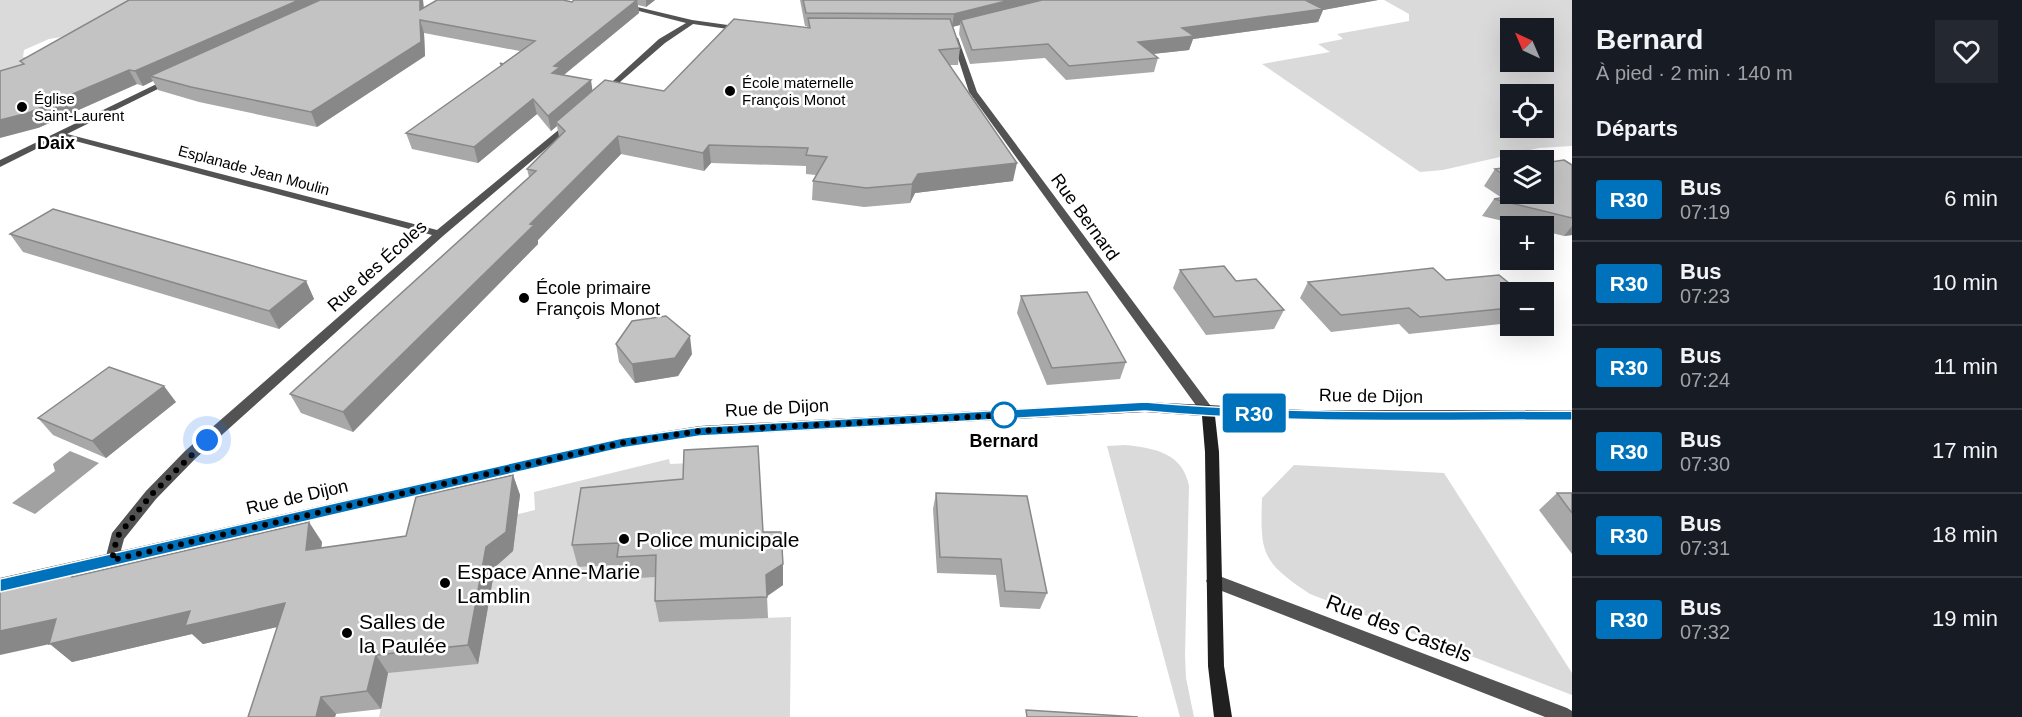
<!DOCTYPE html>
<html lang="fr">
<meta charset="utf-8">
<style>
body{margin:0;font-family:Arial,sans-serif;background:#242831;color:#f1f3f6;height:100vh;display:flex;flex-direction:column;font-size:22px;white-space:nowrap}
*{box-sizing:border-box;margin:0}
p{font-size:20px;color:#9ea1a6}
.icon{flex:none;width:33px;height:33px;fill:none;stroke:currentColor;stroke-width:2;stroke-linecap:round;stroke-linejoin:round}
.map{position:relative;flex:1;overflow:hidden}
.panel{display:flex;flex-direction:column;background:#171b24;width:450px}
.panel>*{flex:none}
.badge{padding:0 12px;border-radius:4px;font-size:21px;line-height:39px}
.needle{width:39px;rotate:316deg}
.buttons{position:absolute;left:1500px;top:18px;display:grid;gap:12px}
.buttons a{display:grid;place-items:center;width:54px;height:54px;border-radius:0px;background:#171b24;box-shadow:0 6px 24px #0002;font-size:30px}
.you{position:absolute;width:30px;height:30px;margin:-15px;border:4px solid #fff;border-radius:50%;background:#1a73e8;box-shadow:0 0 0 9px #1a73e833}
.map>.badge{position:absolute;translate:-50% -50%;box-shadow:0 0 0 3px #fff}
h2{padding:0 24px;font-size:22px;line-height:54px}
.round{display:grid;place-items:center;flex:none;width:63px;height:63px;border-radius:0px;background:#242831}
.summary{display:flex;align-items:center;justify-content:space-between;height:102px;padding:0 24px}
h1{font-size:28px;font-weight:600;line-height:45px}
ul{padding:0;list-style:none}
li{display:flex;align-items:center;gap:18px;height:84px;padding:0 24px;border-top:2px solid #363941}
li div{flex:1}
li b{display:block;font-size:22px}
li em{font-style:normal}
li .badge{min-width:66px;font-weight:700;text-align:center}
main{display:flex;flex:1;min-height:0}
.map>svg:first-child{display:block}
.green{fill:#dadada;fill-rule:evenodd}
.water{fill:#a1a1a1}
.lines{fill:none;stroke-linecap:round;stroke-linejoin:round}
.street{fill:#535353;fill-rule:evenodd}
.secondary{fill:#202020;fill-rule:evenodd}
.wall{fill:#a8a8a8}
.shaded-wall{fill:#888}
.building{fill:#c3c3c3;stroke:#888;stroke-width:1.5}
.line{fill:#0072bc;stroke:#fff;stroke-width:1.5}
.walk{stroke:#000;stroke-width:6;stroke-dasharray:0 10.8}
.poi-dot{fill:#000;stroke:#fff;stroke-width:2}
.stop-dot{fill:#fff;stroke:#0072bc;stroke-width:3}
.labels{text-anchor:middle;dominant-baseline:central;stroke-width:5;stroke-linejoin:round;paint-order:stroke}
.far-poi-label{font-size:15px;fill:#000;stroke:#fff;text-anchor:start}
.far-street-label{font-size:15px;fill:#000;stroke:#fff}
.far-quarter-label{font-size:18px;font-weight:bold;fill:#000;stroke:#fff}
.street-label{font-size:18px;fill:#000;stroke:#fff}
.poi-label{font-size:18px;fill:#000;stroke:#fff;text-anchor:start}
.stop-label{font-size:18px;font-weight:bold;fill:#000;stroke:#fff}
.near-poi-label{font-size:21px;fill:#000;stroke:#fff;text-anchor:start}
.near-street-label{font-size:21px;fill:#000;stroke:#fff}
</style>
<main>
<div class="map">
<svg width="1572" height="717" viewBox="0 0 1572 717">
<rect width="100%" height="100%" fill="#fff"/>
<path class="green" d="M 0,0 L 178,0 L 68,36 L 49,39 L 24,50 L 23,57 L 103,59 L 0,85 Z
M 1384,0 L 1572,0 L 1572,146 L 1539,148 L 1443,170 L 1420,172 L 1262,64 L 1330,52 L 1318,44 L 1343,39 L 1337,34 L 1409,21 L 1409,14 ZM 1510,28 L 1544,28 L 1544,62 L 1510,62 ZM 1510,94 L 1544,94 L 1544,128 L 1510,128 Z
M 1125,445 C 1154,448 1183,453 1189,486 L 1185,655 L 1186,678 L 1194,717 L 1180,717 L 1107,446 Z
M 669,459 L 670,464 L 757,460 L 579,567 L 624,565 L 660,577 L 659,622 L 791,617 L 790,717 L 379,717 L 388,673 L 493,520 L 535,510 L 534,492 Z
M 1294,465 L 1444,473 L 1572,673 L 1572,695 L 1310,594 C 1262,562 1260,554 1262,498 Z"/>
<path class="water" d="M 70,451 L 99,463 L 35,514 L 12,503 L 55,471 L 53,464 Z"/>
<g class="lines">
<path class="street" d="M 596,0 L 608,0 L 692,20 L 742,27 L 746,29 L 742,31 L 693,24 L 665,43 L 605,95 L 601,93 L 602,91 L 659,39 L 686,23 Z
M 951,36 L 958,38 L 977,92 L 1213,409 L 1214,412 L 1213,415 L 1203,415 L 969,92 Z
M 171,77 L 175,79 L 174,81 L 67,134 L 437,230 L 567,123 L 574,125 L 443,236 L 195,459 L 156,499 L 124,539 L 117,565 L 112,566 L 107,565 L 105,560 L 112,533 L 146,491 L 185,451 L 432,235 L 60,137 L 0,167 L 0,160 Z
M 1214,574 L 1567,708 L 1572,711 L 1572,717 L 1545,717 L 1209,586 L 1206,581 L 1209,576 Z"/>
<path class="secondary" d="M 1145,402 L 1305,410 L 1572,410 L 1572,420 L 1358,421 L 1215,416 L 1219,452 L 1224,666 L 1232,717 L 1214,717 L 1208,666 L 1205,452 L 1202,416 L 1145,412 L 700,436 L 622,448 L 0,592 L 0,578 L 622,438 L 700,426 Z"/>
</g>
<path class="wall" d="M 129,0 L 423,0 L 424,8 L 572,2 L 574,0 L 655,0 L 646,7 L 638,5 L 639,13 L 564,75 L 592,91 L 664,91 L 807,27 L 807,26 L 805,26 L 800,0 L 1378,0 L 1323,10 L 1318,22 L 1193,39 L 1189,50 L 1152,54 L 1158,58 L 1154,72 L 1066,80 L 1045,58 L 970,64 L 959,34 L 960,25 L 952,27 L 960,48 L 958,65 L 950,65 L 1013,181 L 915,193 L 910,203 L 864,207 L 812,200 L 813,181 L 816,175 L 806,174 L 806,166 L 711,163 L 704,171 L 621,154 L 538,240 L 538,244 L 353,432 L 301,413 L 290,394 L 529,177 L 527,169 L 559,137 L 557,126 L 551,131 L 537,114 L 478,163 L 412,149 L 406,133 L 501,66 L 500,63 L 503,64 L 520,51 L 424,33 L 425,56 L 317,127 L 199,102 L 158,90 L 153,81 L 143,86 L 137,84 L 38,128 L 23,65 L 20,61 Z
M 1572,165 L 1572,235 L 1564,236 L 1544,231 L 1544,226 L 1524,226 L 1482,216 L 1494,199 L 1502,198 L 1484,186 L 1495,169 L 1510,167 L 1510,194 L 1544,194 Z
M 10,234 L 306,281 L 314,299 L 279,329 L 23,252 Z
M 1180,270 L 1236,281 L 1284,310 L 1274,329 L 1206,335 L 1173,288 Z
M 1446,280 L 1510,292 L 1510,323 L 1409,334 L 1399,324 L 1331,332 L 1300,298 L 1308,282 Z
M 1021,296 L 1126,362 L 1120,379 L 1047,385 L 1017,313 Z
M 616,344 L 692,354 L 678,376 L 635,383 L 619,362 Z
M 176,402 L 106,458 L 53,435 L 38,418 Z
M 513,475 L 520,495 L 513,551 L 495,567 L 478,664 L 388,673 L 381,709 L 336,714 L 335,717 L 248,717 L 277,627 L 203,644 L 192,634 L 72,662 L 50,644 L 78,576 L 322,542 L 321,548 L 406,536 Z
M 936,493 L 1047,593 L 1040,609 L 1000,607 L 996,575 L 937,573 L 933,509 Z
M 1557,493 L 1572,493 L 1572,554 L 1539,510 Z
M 763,532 L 783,585 L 767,596 L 768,618 L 659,622 L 655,601 L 655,577 L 623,579 L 619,565 L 578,567 L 572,545 Z"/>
<path class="shaded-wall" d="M 299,0 L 334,0 L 150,76 L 153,81 L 143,86 L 135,71 Z
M 420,0 L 423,0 L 424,20 L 420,10 Z
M 637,0 L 639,13 L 561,77 L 552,73 L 554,66 Z
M 646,0 L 655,0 L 646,7 Z
M 1010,0 L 1061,0 L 961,20 L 960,25 L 952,27 L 954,14 Z
M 1312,0 L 1378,0 L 1323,10 L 1318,22 L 1193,39 L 1189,50 L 1134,56 L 1138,42 L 1182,28 Z
M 420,20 L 424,33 L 425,56 L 317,127 L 311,112 Z
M 129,70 L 137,84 L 38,128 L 0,138 L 0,120 Z
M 591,80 L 593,94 L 556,122 L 557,126 L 551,131 L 548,116 Z
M 533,99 L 537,114 L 478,163 L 474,147 Z
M 618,136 L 621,154 L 538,240 L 538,244 L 353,432 L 343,412 Z
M 709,145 L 711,163 L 704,171 L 703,153 Z
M 1017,163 L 1013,181 L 915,193 L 910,203 L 912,184 L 918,174 Z
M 1572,226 L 1572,235 L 1564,236 Z
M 306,281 L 314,299 L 279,329 L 269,311 Z
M 690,336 L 692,354 L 678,376 L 635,383 L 632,364 Z
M 164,386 L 176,402 L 106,458 L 92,441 Z
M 513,475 L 520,495 L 513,551 L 495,567 L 478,664 L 468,645 L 486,547 Z
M 309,522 L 322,542 L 319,569 L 306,550 Z
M 783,564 L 783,585 L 766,597 L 766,575 Z
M 285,603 L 299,622 L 203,644 L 192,634 L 72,662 L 50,644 L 0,655 L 0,631 L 56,619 Z
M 376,655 L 388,673 L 381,709 L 367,691 Z
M 321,697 L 336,714 L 335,717 L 316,717 Z"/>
<path class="building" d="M 129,0 L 299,0 L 135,71 L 129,70 L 28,113 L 0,120 L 0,71 L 24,64 L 20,61 Z
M 320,0 L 420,0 L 420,10 L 437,0 L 563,0 L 572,2 L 574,0 L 637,0 L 554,66 L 560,67 L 552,73 L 591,80 L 548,116 L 533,99 L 474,147 L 406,133 L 502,65 L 500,63 L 503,64 L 535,41 L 420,20 L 421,42 L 311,112 L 191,87 L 150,76 Z
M 803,0 L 1010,0 L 954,14 L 806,13 Z
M 1042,0 L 1312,0 L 1307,1 L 1323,9 L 1182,28 L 1194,36 L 1138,42 L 1158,58 L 1069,66 L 1048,44 L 972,50 L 961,20 Z
M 808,18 L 950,19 L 960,48 L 939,50 L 1017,163 L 918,174 L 912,184 L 866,188 L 813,181 L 827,157 L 806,155 L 808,148 L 709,145 L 703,153 L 618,136 L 530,224 L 534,225 L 343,412 L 290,394 L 536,171 L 527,169 L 565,131 L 556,122 L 605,80 L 664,91 L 734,19 L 810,28 Z
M 1564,160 L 1572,165 L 1572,218 L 1494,199 L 1522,194 L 1544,194 L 1544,163 Z
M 1510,167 L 1510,179 L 1495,169 Z
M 53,209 L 306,281 L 269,311 L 10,234 Z
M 1224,266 L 1236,281 L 1256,279 L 1284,310 L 1214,317 L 1180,270 Z
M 1433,268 L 1446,280 L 1499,275 L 1520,292 L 1510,292 L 1510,308 L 1420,317 L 1409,308 L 1341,315 L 1308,282 Z
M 1087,292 L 1126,362 L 1052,368 L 1021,296 Z
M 666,316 L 690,336 L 675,358 L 632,364 L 616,344 L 632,321 Z
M 109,367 L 164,386 L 92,441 L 38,418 Z
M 758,446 L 763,532 L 781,532 L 783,564 L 766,575 L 767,597 L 655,601 L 656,555 L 617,557 L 619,543 L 572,545 L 581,488 L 683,479 L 684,450 Z
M 513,475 L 506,532 L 486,547 L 468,645 L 376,655 L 367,691 L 321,697 L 316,717 L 248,717 L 285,603 L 185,626 L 190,611 L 49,644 L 56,619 L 0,631 L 0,587 L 74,572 L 72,577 L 309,522 L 306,550 L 406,536 L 416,497 Z
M 936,493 L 1027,496 L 1047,593 L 1005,591 L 1001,559 L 940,557 Z
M 1557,493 L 1572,493 L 1572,513 Z
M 1026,710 L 1138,717 L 1027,717 Z"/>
<path class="line" d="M 1145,402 C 1287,415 1430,411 1572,411 L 1572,420 C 1430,420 1287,424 1145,411 L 700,436 L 622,448 L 0,592 L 0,579 L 622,438 L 700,427 Z"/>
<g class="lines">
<path class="walk" d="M 207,440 L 151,495 L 117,537 L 112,560 L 622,443 L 700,431 L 1007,415 L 1004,415"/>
</g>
<g class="poi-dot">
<circle cx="730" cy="91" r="6"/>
<circle cx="22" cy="107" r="6"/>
<circle cx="524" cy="298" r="6"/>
<circle cx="624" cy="539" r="6"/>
<circle cx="445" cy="583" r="6"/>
<circle cx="347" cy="633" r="6"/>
</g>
<circle class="stop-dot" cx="1004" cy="415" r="12"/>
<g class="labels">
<g class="far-poi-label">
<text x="742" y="82">École maternelle<tspan x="742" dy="17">François Monot</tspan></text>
<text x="34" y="98">Église<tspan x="34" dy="17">Saint-Laurent</tspan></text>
</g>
<g class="far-street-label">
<text transform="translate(254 170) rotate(15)">Esplanade Jean Moulin</text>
</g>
<g class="far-quarter-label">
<text x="56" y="143">Daix</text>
</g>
<g class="street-label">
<text transform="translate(1085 217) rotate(54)">Rue Bernard</text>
<text transform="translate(377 266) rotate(-42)">Rue des Écoles</text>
<text transform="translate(1371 396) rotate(1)">Rue de Dijon</text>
<text transform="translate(777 408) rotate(-3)">Rue de Dijon</text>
<text transform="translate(297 497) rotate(-13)">Rue de Dijon</text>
</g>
<g class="poi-label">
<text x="536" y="288">École primaire<tspan x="536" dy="21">François Monot</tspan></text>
</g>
<g class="stop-label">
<text x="1004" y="441">Bernard</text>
</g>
<g class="near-poi-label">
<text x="636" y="539">Police municipale</text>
<text x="457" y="571">Espace Anne-Marie<tspan x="457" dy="24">Lamblin</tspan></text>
<text x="359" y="621">Salles de<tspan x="359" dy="24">la Paulée</tspan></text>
</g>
<g class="near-street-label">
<text transform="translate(1399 628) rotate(21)">Rue des Castels</text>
</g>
</g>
</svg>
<div class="buttons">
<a><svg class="needle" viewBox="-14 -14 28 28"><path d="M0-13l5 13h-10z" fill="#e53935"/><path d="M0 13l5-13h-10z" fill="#9ea1a6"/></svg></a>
<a><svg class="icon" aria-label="locate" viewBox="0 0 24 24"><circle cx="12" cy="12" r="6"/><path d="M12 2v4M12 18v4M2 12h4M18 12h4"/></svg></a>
<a><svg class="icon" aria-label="layers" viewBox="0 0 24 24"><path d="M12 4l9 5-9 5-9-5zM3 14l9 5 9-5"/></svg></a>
<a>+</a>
<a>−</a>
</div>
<div class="you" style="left:207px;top:440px"></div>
<b class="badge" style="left:1254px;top:413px;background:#0072bc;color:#fff">R30</b>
</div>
<section class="panel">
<div class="summary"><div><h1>Bernard</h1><p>À pied · 2 min · 140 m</p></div><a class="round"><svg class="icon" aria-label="heart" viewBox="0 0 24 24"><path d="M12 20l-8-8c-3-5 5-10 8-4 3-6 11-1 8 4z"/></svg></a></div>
<h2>Départs</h2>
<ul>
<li><span class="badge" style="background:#0072bc;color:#fff">R30</span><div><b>Bus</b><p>07:19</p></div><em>6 min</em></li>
<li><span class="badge" style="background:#0072bc;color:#fff">R30</span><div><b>Bus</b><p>07:23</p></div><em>10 min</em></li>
<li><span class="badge" style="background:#0072bc;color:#fff">R30</span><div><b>Bus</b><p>07:24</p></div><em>11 min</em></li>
<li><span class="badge" style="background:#0072bc;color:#fff">R30</span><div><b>Bus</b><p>07:30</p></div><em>17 min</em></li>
<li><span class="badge" style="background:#0072bc;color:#fff">R30</span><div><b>Bus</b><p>07:31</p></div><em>18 min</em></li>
<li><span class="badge" style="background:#0072bc;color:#fff">R30</span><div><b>Bus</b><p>07:32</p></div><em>19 min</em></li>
</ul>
</section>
</main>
